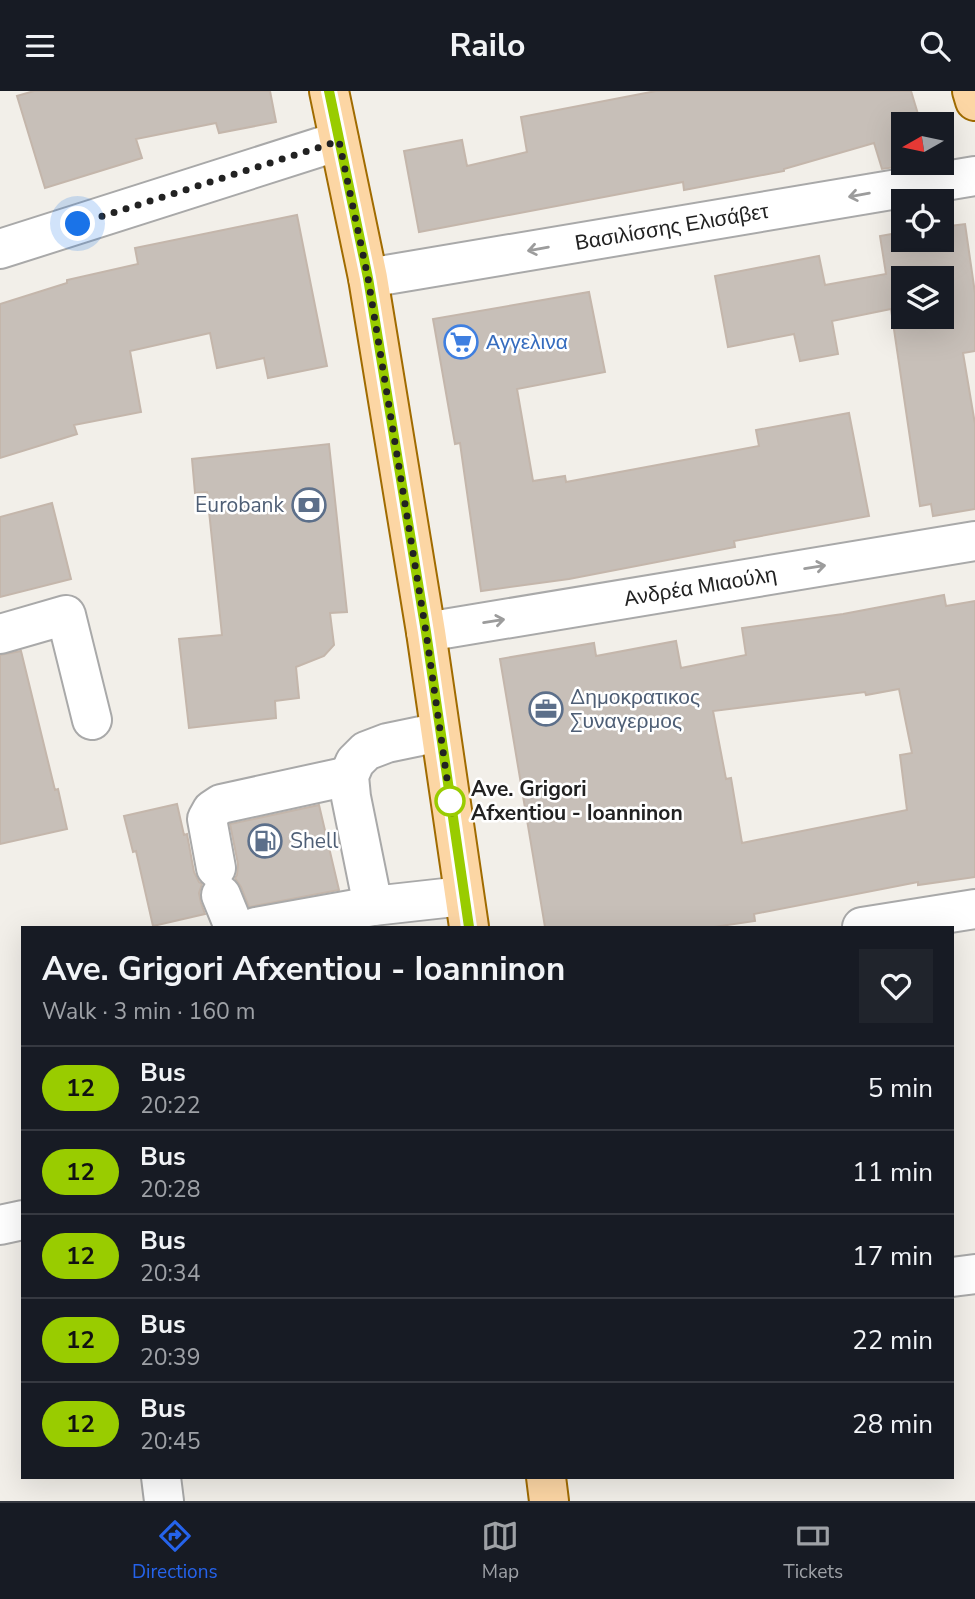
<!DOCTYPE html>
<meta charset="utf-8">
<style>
body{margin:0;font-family:"Nunito Sans",sans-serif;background:#20242c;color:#f1f3f6;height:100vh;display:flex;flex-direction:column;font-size:26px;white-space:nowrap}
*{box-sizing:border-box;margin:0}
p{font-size:23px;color:#9ea1a6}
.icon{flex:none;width:38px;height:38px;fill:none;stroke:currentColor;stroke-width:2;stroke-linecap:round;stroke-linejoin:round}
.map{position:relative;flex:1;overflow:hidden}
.panel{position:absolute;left:21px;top:835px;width:933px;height:553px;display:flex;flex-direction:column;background:#171b24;border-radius:0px;box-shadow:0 7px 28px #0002}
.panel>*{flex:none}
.badge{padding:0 14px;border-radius:23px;font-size:24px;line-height:46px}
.needle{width:46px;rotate:261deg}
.buttons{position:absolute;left:891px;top:21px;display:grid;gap:14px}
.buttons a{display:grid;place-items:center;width:63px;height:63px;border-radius:0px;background:#171b24;box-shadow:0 7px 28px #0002;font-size:35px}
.you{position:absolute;width:35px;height:35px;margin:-18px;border:5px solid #fff;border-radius:50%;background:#1a73e8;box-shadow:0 0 0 10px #1a73e833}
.map>.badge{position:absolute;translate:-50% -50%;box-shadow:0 0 0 4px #fff}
.round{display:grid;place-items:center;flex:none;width:74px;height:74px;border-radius:0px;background:#20242c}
.summary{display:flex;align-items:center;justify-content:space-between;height:119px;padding:0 21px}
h1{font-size:33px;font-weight:700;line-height:52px}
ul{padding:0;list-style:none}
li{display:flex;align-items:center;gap:21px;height:84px;padding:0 21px;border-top:2px solid #363941}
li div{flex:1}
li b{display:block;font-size:26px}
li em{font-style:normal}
li .badge{min-width:77px;font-weight:700;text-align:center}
header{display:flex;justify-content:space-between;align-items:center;height:91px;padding:0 21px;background:#171b24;font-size:32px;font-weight:700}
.menu{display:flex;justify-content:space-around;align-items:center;height:98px;border-top:2px solid #363941;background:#171b24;font-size:19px;color:#9ea1a6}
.menu a{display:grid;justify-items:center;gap:4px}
.menu .active{color:#2563eb}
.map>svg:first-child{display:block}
.building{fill:#c7bfb8;stroke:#c4b6ab;stroke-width:2;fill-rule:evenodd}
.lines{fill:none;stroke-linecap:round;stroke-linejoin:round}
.minor-casing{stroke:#a9a9a9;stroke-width:42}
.major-casing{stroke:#a06b00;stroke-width:42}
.minor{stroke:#fff;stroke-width:38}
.major{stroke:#fcd6a4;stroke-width:38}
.oneway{stroke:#9c9c9c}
.line-casing{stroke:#fff;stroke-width:16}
.line{stroke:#9c0;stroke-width:10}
.walk{stroke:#222;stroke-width:7;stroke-dasharray:0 12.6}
.stop-dot{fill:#fff;stroke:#9c0;stroke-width:3.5}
.labels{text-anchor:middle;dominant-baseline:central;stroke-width:5;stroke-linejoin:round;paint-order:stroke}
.street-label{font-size:21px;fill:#222;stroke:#fff}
.shop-label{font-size:21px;fill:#366cbe;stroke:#fff;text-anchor:start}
.service-label{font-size:21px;fill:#4e5e75;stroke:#fff;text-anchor:start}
.stop-label{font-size:21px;font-weight:bold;fill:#222;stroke:#fff;text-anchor:start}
</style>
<header><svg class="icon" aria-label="menu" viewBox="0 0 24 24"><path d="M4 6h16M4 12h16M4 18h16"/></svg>Railo<svg class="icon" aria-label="search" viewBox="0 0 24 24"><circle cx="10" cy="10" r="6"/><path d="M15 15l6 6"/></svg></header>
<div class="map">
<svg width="975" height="1410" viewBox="0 0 975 1410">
<rect width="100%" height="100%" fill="#f2efe9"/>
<path class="building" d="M 34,0 L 270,0 L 276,31 L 219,42 L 216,32 L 136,48 L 142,67 L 45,97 L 17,5 Z
M 656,0 L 911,0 L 921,33 L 903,33 L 903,75 L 882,78 L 874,52 L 784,78 L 784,80 L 684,99 L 683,91 L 419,141 L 404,60 L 462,49 L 467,75 L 527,61 L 521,26 Z
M 297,124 L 327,275 L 268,287 L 264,267 L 217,277 L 210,242 L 130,260 L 141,321 L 74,334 L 77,343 L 0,367 L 0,213 L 67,192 L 67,189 L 138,173 L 135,157 Z
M 965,133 L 975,202 L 975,260 L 963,262 L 975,333 L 975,418 L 933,425 L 931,413 L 920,415 L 891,218 L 832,230 L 838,263 L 800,270 L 794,243 L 728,256 L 715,185 L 819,165 L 825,194 L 886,183 L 880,145 L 903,141 L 903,149 L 942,149 L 942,136 ZM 903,187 L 942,187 L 942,226 L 903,226 Z
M 589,201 L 605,281 L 517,298 L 533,390 L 565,385 L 566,391 L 759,355 L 756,339 L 849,322 L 869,425 L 734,450 L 735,456 L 569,488 L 481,500 L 460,352 L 455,353 L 433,228 Z
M 329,353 L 347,521 L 330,522 L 334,554 L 324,565 L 296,576 L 299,607 L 275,610 L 276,627 L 189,637 L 179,548 L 222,544 L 207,401 L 195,402 L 192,368 Z
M 52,412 L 71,488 L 0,506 L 0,426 Z
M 944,504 L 946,515 L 975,510 L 975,786 L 918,794 L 918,791 L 754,823 L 755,830 L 714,836 L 545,836 L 500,568 L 594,552 L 596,565 L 676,550 L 681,577 L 746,564 L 742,537 L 843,523 ZM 899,598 L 912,662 L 900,664 L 907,719 L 742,752 L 731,687 L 726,688 L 713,620 L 865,601 L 866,604 Z
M 21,560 L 55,699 L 58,698 L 67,738 L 0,753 L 0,564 Z
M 177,713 L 184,744 L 187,743 L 194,781 L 199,791 L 202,793 L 199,802 L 201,812 L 205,823 L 153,835 L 136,760 L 133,761 L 124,725 Z
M 319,714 L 339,799 L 249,816 L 241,796 L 235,787 L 237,784 L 238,773 L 230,733 Z"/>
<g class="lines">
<defs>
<g id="minor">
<path d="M 0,158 L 339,50"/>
<path id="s1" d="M 368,187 L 975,85"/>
<path id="s2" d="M 426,541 L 975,450"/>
<path d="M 0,543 L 66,524 L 92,629"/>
<path d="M 440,641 L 387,652 L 366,660 L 355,671 L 349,685 L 351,706 L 373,815 L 463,805"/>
<path d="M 216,777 L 207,728 L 212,719 L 221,713 L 349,685"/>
<path d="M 221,804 L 232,831 L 239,836"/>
<path d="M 256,836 L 373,815"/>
<path d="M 862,836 L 975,818"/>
<path d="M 0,1134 L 23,1129"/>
<path d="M 952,1186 L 975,1183"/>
<path d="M 161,1386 L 164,1410"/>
</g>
<path id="major" d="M 329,0 L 368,187 L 426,541 L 469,836
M 972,0 L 975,10
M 546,1386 L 549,1410"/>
</defs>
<use href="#minor" class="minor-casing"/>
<use href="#major" class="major-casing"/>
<use href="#minor" class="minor"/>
<use href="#major" class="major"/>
</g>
<defs><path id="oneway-shaft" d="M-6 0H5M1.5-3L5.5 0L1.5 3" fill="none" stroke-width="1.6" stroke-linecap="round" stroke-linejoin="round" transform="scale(1.75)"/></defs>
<g class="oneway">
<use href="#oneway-shaft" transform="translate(859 104) rotate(170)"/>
<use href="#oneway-shaft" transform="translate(538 158) rotate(170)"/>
<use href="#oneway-shaft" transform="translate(815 476) rotate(-9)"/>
<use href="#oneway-shaft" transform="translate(494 530) rotate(-9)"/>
</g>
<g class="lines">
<defs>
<path id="line" d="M 329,0 L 368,187 L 426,541 L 469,836"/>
</defs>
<use href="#line" class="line-casing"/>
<use href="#line" class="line"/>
<path class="walk" d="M 78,133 L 339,50 L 368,187 L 426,541 L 452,723 L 450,710"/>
</g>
<defs>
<symbol id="supermarket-ring" viewBox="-11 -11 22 22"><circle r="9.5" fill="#fff" stroke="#3f7fe0" stroke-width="1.5"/><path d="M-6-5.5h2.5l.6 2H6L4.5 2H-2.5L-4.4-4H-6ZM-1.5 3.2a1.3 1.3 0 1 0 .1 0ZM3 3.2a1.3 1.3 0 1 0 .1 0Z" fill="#3f7fe0"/></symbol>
<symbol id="bank-ring" viewBox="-11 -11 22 22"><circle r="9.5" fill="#fff" stroke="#5c6f8a" stroke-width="1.5"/><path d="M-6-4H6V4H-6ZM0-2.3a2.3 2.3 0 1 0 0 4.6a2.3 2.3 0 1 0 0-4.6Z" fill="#5c6f8a"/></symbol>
<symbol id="office-ring" viewBox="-11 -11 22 22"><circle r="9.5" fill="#fff" stroke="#5c6f8a" stroke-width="1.5"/><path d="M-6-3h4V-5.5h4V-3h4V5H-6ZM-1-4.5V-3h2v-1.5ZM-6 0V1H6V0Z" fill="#5c6f8a"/></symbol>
<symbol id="fuel-ring" viewBox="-11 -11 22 22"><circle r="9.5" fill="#fff" stroke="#5c6f8a" stroke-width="1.5"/><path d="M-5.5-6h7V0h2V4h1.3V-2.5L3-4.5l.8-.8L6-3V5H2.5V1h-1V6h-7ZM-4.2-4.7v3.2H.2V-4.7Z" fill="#5c6f8a"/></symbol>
</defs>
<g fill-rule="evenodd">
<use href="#supermarket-ring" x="442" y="232" width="38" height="38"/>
<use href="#bank-ring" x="290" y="395" width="38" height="38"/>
<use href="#office-ring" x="527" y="599" width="38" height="38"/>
<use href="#fuel-ring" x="246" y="731" width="38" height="38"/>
</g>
<circle class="stop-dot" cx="450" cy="710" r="14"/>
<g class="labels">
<g class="street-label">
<text stroke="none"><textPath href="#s1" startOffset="308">Βασιλίσσης Ελισάβετ</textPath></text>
<text stroke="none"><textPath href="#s2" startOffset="278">Ανδρέα Μιαούλη</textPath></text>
</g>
<g class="shop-label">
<text x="486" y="251">Αγγελινα</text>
</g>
<g class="service-label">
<text x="284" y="414" text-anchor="end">Eurobank</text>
<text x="570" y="606">Δημοκρατικος<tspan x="570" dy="24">Συναγερμος</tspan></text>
<text x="290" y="750">Shell</text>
</g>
<g class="stop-label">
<text x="471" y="698">Ave. Grigori<tspan x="471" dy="24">Afxentiou - Ioanninon</tspan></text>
</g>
</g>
</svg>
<div class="buttons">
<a><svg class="needle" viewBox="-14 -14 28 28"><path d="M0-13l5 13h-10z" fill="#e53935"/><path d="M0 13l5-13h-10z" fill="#9ea1a6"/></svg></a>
<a><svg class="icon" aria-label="locate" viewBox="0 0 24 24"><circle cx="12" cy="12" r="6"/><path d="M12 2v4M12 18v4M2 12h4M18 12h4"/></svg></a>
<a><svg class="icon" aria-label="layers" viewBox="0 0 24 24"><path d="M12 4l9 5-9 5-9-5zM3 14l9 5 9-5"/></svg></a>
</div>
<div class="you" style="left:78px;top:133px"></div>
<section class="panel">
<div class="summary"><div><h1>Ave. Grigori Afxentiou - Ioanninon</h1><p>Walk · 3 min · 160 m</p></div><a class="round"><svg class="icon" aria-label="heart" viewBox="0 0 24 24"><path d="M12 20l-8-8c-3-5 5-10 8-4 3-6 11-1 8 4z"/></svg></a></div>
<ul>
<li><span class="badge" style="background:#9c0;color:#111">12</span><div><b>Bus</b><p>20:22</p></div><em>5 min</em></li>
<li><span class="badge" style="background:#9c0;color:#111">12</span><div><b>Bus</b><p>20:28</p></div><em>11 min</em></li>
<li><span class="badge" style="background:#9c0;color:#111">12</span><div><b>Bus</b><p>20:34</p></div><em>17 min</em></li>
<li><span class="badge" style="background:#9c0;color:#111">12</span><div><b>Bus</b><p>20:39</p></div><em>22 min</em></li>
<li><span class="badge" style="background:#9c0;color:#111">12</span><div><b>Bus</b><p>20:45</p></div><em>28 min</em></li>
</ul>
</section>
</div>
<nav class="menu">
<a class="active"><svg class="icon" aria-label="directions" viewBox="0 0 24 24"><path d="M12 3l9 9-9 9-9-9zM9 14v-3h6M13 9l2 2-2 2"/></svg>Directions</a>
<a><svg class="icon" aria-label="map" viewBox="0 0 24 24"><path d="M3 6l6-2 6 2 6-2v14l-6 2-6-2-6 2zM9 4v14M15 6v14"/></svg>Map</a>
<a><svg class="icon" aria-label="tickets" viewBox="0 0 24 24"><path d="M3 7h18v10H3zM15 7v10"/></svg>Tickets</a>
</nav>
